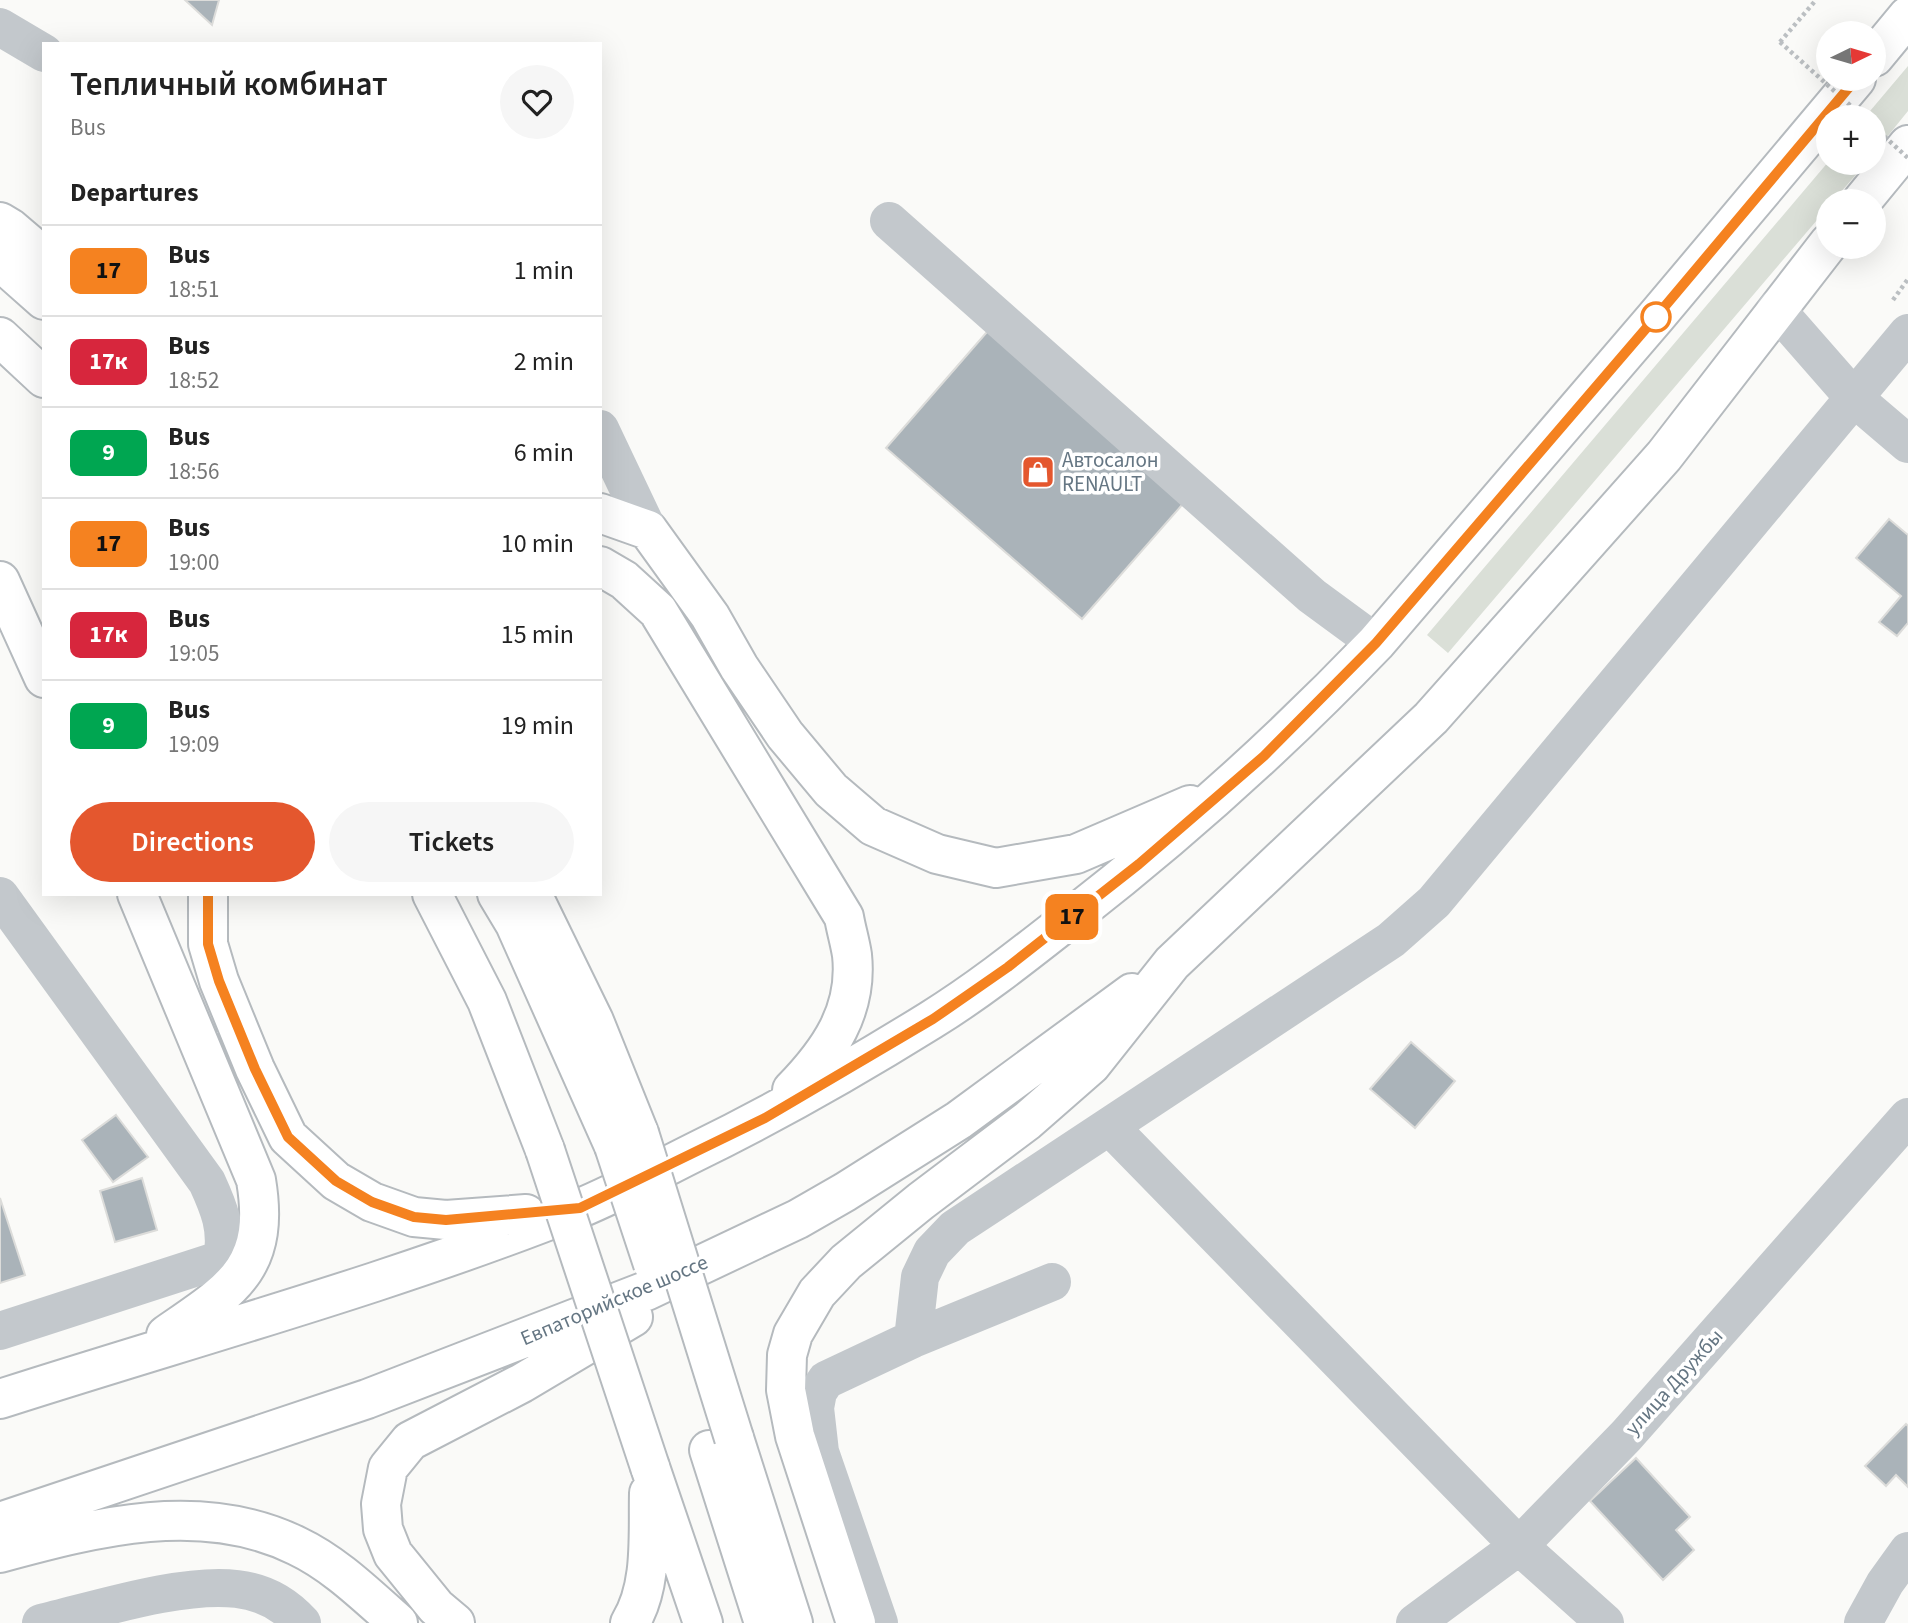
<!DOCTYPE html>
<meta charset="utf-8">
<style>
body{margin:0;font-family:"Source Sans 3",sans-serif;background:#f6f6f6;color:#222;height:100vh;display:flex;flex-direction:column;font-size:26px;white-space:nowrap}
*{box-sizing:border-box;margin:0}
p{font-size:23px;color:#767676}
.icon{flex:none;width:38px;height:38px;fill:none;stroke:currentColor;stroke-width:2;stroke-linecap:round;stroke-linejoin:round}
.map{position:relative;flex:1;overflow:hidden}
.side{position:absolute;left:42px;top:42px;width:560px;height:854px;display:flex;flex-direction:column;background:#fff;border-radius:0px;box-shadow:0 7px 28px #0002}
.side>*{flex:none}
.badge{padding:0 14px;border-radius:10px;font-size:24px;line-height:46px}
.needle{width:46px;rotate:85deg}
.tools{position:absolute;left:1816px;top:21px;display:grid;gap:14px}
.tools a{display:grid;place-items:center;width:70px;height:70px;border-radius:50%;background:#fff;box-shadow:0 7px 28px #0002;font-size:35px}
.map>.badge{position:absolute;translate:-50% -50%;box-shadow:0 0 0 4px #fff}
h2{padding:0 28px;font-size:26px;line-height:63px}
.round{display:grid;place-items:center;flex:none;width:74px;height:74px;border-radius:37px;background:#f6f6f6}
.headline{display:flex;align-items:center;justify-content:space-between;height:119px;padding:0 28px}
h1{font-size:33px;font-weight:600;line-height:52px}
.cta{display:flex;gap:14px;margin-top:auto;padding:14px 28px}
.cta a{flex:1;height:80px;border-radius:42px;background:#e4572e;color:#fff;font-size:28px;font-weight:600;line-height:80px;text-align:center}
.cta a+a{background:#f6f6f6;color:#222}
ul{padding:0;list-style:none}
li{display:flex;align-items:center;gap:21px;height:91px;padding:0 28px;border-top:2px solid #e0e0e0}
li div{flex:1}
li b{display:block;font-size:26px}
li em{font-style:normal}
li .badge{min-width:77px;font-weight:700;text-align:center}
.map>svg:first-child{display:block}
.green{fill:#dadfd7}
.building{fill:#aab3b9;stroke:#dcdcda;stroke-width:2}
.lines{fill:none;stroke-linecap:round;stroke-linejoin:round}
.major-casing{stroke:#b5babe;stroke-width:42}
.path{stroke:#bbbfc2;stroke-width:4.5;stroke-dasharray:3.5 3.5;stroke-linecap:butt}
.minor{stroke:#c3c8cc;stroke-width:38}
.major{stroke:#fff;stroke-width:38}
.major-bridge-casing{stroke:#b5babe;stroke-width:42;stroke-linecap:butt}
.path-bridge{stroke:#bbbfc2;stroke-width:4.5;stroke-dasharray:3.5 3.5;stroke-linecap:butt}
.major-bridge{stroke:#fff;stroke-width:38}
.line-casing{stroke:#fff;stroke-width:16}
.line{stroke:#f58220;stroke-width:10}
.stop-dot{fill:#fff;stroke:#f58220;stroke-width:3.5}
.labels{text-anchor:middle;dominant-baseline:central;stroke-width:7;stroke-linejoin:round;paint-order:stroke}
.poi-label{font-size:21px;fill:#657683;stroke:#fff;text-anchor:start}
.street-label{font-size:21px;fill:#657683;stroke:#fff}
</style>
<div class="map">
<svg width="1908" height="1623" viewBox="0 0 1908 1623">
<rect width="100%" height="100%" fill="#fafaf8"/>
<path class="green" d="M 1908,66 L 1908,111 L 1874,153 L 1874,117 L 1865,117 Z
M 1829,161 L 1829,163 L 1866,163 L 1833,201 L 1829,201 L 1829,206 L 1448,653 L 1427,635 Z"/>
<path class="building" d="M 185,0 L 219,0 L 212,25 Z
M 993,325 L 1189,497 L 1082,619 L 886,448 Z
M 1889,519 L 1908,535 L 1908,623 L 1897,636 L 1879,622 L 1901,596 L 1856,558 Z
M 1411,1042 L 1455,1081 L 1415,1128 L 1370,1089 Z
M 116,1115 L 148,1157 L 113,1182 L 82,1140 Z
M 142,1178 L 157,1230 L 115,1242 L 100,1191 Z
M 0,1198 L 25,1275 L 0,1283 Z
M 1906,1424 L 1908,1426 L 1908,1487 L 1896,1475 L 1886,1486 L 1865,1466 Z
M 1636,1458 L 1690,1517 L 1676,1530 L 1694,1550 L 1663,1580 L 1590,1501 Z"/>
<g class="lines">
<defs>
<path id="major" d="M 1874,57 L 1908,16
M 1862,201 L 1908,145
M 0,222 L 10,228 L 44,257
M 0,261 L 44,300
M 0,337 L 44,378
M 600,513 L 648,530 L 710,616 L 739,667 L 785,735 L 831,790 L 873,826 L 937,854 L 996,868 L 1076,854 L 1190,805
M 600,566 L 624,580 L 658,611 L 844,917 C 846,929 850,942 852,955 C 858,1011 829,1052 792,1090
M 0,581 L 44,678
M 137,894 L 256,1180 C 271,1269 231,1290 166,1335
M 208,894 L 208,944 L 219,981 L 255,1069 L 288,1137 L 336,1181 L 372,1202 L 414,1217 L 446,1220 L 526,1214
M 432,894 L 487,1001 L 545,1150
M 497,894 L 515,924 L 614,1146
M 532,894 L 594,1021 L 639,1133
M 0,1399 C 193,1337 389,1284 578,1209 C 617,1193 655,1172 693,1153 C 775,1113 854,1068 931,1020 C 981,989 1027,952 1073,916 C 1181,832 1281,742 1376,643 L 1655,318 L 1856,79
M 734,1438 L 793,1623
M 709,1450 L 764,1623
M 650,1467 L 703,1623
M 0,1522 L 367,1399 L 646,1291 L 798,1219 L 845,1192 L 959,1120 L 1132,993
M 0,1553 C 96,1527 202,1499 297,1546 C 335,1564 366,1595 398,1623
M 455,1623 L 436,1607 L 393,1554 L 383,1529 L 381,1504 L 388,1468 L 410,1441 L 522,1383 L 633,1317
M 630,1623 C 653,1586 648,1535 649,1493
M 856,1623 L 795,1436 L 786,1390 L 787,1355 L 793,1334 L 817,1293 L 846,1262 L 921,1201 L 1027,1121 L 1091,1065 L 1172,963 L 1431,718 L 1664,456 L 1829,243"/>
</defs>
<use href="#major" class="major-casing"/>
<path class="path" d="M 1780,42 L 1816,0
M 1893,300 L 1908,279"/>
<path class="minor" d="M 0,27 L 44,53
M 889,221 L 1312,596 L 1376,643
M 1776,309 L 1854,398 L 1908,444
M 600,429 L 648,530
M 0,896 L 207,1182 C 219,1208 228,1230 222,1259 L 0,1331
M 1110,1127 L 1519,1546 L 1605,1623
M 913,1339 L 920,1277 L 932,1252 L 955,1228 L 1391,940 L 1434,902 L 1908,333
M 41,1623 C 96,1610 183,1582 237,1589 C 263,1592 285,1604 302,1623
M 879,1623 L 820,1452 L 815,1408 L 818,1392 L 826,1380 L 913,1339 L 1052,1282
M 1415,1623 L 1519,1546 L 1626,1436 L 1908,1117
M 1863,1623 L 1885,1583 L 1908,1551"/>
<use href="#major" class="major"/>
<defs>
<path id="major-bridge" d="M 639,1133 L 734,1438
M 614,1146 L 653,1264
M 545,1150 L 650,1467"/>
</defs>
<use href="#major-bridge" class="major-bridge-casing"/>
<path class="path-bridge" d="M 1780,42 L 1863,117
M 1874,127 L 1908,158"/>
<use href="#major-bridge" class="major-bridge"/>
</g>
<g class="lines">
<defs>
<path id="line" d="M 208,894 L 208,944 L 219,981 L 255,1069 L 288,1137 L 336,1181 L 372,1202 L 414,1217 L 446,1220 L 580,1208 L 765,1118 L 933,1019 L 1008,967 L 1139,864 L 1264,756 L 1376,643 L 1655,318 L 1856,79"/>
</defs>
<use href="#line" class="line-casing"/>
<use href="#line" class="line"/>
</g>
<defs>
<symbol id="shop-square" viewBox="-11 -11 22 22"><rect x="-9" y="-9" width="18" height="18" rx="4" fill="#e4572e" stroke="#fff"/><path d="M-5-2.5h2.3a2.7 3.5 0 0 1 5.4 0H5L5.5 6h-11ZM-1.5-2.5h3a1.5 2.3 0 0 0-3 0Z" fill="#fff"/></symbol>
</defs>
<g fill-rule="evenodd">
<use href="#shop-square" x="1019" y="453" width="38" height="38"/>
</g>
<circle class="stop-dot" cx="1656" cy="317" r="14"/>
<g class="labels">
<g class="poi-label">
<text x="1062" y="460">Aвтосалон<tspan x="1062" dy="24">RENAULT</tspan></text>
</g>
<g class="street-label">
<text transform="translate(614 1300) rotate(-23)">Евпаторийское шоссе</text>
<text transform="translate(1674 1382) rotate(-48)">улица Дружбы</text>
</g>
</g>
</svg>
<div class="tools">
<a><svg class="needle" viewBox="-14 -14 28 28"><path d="M0-13l5 13h-10z" fill="#e53935"/><path d="M0 13l5-13h-10z" fill="#767676"/></svg></a>
<a>+</a>
<a>−</a>
</div>
<b class="badge" style="left:1072px;top:917px;background:#f58220;color:#111">17</b>
<section class="side">
<div class="headline"><div><h1>Тепличный комбинат</h1><p>Bus</p></div><a class="round"><svg class="icon" aria-label="heart" viewBox="0 0 24 24"><path d="M12 20l-8-8c-3-5 5-10 8-4 3-6 11-1 8 4z"/></svg></a></div>
<h2>Departures</h2>
<ul>
<li><span class="badge" style="background:#f58220;color:#111">17</span><div><b>Bus</b><p>18:51</p></div><em>1 min</em></li>
<li><span class="badge" style="background:#d7263d;color:#fff">17к</span><div><b>Bus</b><p>18:52</p></div><em>2 min</em></li>
<li><span class="badge" style="background:#00a651;color:#fff">9</span><div><b>Bus</b><p>18:56</p></div><em>6 min</em></li>
<li><span class="badge" style="background:#f58220;color:#111">17</span><div><b>Bus</b><p>19:00</p></div><em>10 min</em></li>
<li><span class="badge" style="background:#d7263d;color:#fff">17к</span><div><b>Bus</b><p>19:05</p></div><em>15 min</em></li>
<li><span class="badge" style="background:#00a651;color:#fff">9</span><div><b>Bus</b><p>19:09</p></div><em>19 min</em></li>
</ul>
<div class="cta"><a>Directions</a><a>Tickets</a></div>
</section>
</div>
